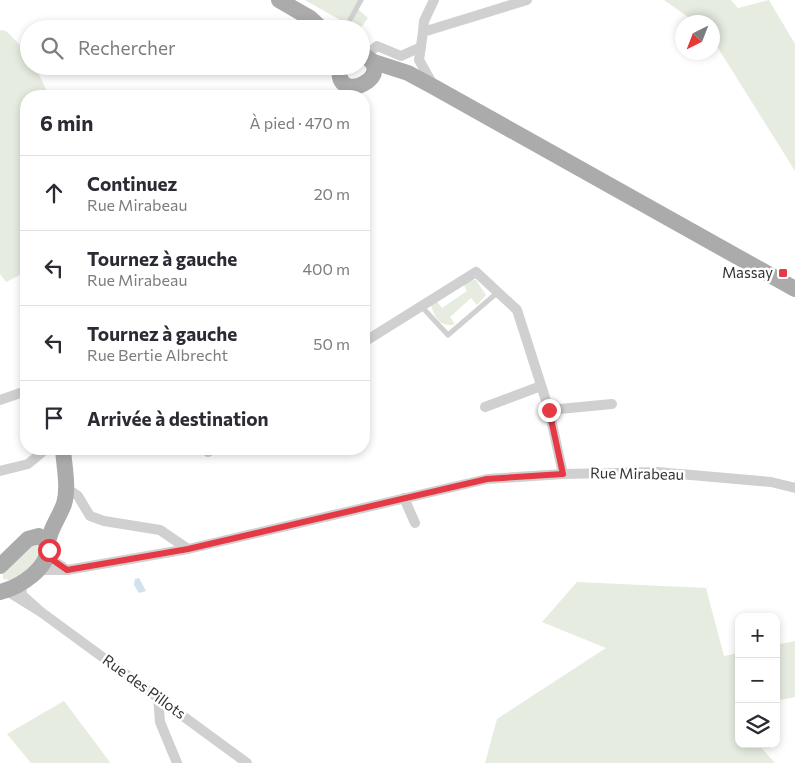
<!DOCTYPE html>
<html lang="fr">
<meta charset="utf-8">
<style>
body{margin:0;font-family:Commissioner,sans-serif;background:#f2f2f3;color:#2b2b33}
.controls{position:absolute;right:15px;bottom:15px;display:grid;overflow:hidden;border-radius:10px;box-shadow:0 2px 8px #0003}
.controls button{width:45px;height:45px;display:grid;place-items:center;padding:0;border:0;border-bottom:1px solid #e1e1e2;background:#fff;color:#2b2b33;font:25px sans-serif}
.compass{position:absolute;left:675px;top:15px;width:45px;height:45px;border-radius:50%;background:#fff;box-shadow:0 2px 8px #0003;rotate:222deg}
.stop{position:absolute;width:15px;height:15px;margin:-11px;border:4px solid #e63946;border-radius:50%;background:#fff}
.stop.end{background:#e63946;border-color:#fff;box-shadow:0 1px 5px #0008}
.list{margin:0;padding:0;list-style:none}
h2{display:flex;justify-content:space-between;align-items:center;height:65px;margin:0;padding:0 20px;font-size:21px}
h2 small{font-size:16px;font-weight:400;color:#7c7c81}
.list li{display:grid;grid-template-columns:32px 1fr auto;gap:15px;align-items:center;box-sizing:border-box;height:75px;padding:0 20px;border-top:1px solid #e1e1e2}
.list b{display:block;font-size:19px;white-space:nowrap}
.list p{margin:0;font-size:16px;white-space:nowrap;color:#7c7c81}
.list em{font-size:16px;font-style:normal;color:#7c7c81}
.icon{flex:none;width:28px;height:28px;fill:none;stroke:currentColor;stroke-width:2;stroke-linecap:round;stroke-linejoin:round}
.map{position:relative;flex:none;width:795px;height:763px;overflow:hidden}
.search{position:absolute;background:#fff;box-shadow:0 2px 8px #0003;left:20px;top:20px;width:350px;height:55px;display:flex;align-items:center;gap:12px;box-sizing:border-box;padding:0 18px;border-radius:28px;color:#7c7c81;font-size:19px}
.panel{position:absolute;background:#fff;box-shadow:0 2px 8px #0003;left:20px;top:90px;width:350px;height:365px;border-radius:20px}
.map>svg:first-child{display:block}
</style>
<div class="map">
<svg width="795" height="763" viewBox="0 0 795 763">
<rect width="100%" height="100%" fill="#fff"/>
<g fill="#e6ecdf">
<polygon points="305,0 364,0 358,9 368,18 360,29 356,29"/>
<polygon points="664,0 731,0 738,8 769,0 795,44 795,171 713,40 712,22 695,22"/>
<polygon points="0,30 6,31 29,54 29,66 35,66 49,96 26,96 26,272 6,282 0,274"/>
<path d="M471 279 476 280 486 295 477 305 471 298 450 317 455 324C442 328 434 318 431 305L436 300 442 308 467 291 463 283Z"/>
<polygon points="34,542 41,542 43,556 14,581 3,579 3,572"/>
<polygon points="577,582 706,588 724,656 739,653 739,744 758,744 775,763 485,763 497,719 606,648 542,622"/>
<polygon points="795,641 795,697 776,701 776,645"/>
<polygon points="64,701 109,761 110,763 31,763 7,734"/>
</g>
<polygon fill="#cfe2ee" points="139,578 146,591 139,593 134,585 135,579"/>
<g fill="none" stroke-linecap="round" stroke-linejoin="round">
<g stroke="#d0d0d0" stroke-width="5">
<polyline points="345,29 361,0"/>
<polyline points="421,306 448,335 498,292"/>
</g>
<g stroke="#d0d0d0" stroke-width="10">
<polyline points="423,32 424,21 434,0"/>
<polyline points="365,56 377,46 401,56 421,47"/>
<polyline points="432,83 419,60 423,32 527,0"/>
<polyline points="364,342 476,272 517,310 549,410 563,474"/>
<polyline points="0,400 26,391"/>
<polyline points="485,407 541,386"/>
<polyline points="549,410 612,404"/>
<polyline points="208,452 212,449"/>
<polyline points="0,471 28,464 46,449"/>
<polyline points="66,491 71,491 78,496 90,516 104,521 160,530 188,549"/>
<polyline points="404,498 415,523"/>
<polyline points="37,570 67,570 47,556"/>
<polyline points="67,570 188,549 487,479 563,474 657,472 771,482 795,488"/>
<polyline points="7,591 41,612 22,595 21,582"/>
<polyline points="41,612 247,763"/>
<polyline points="158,697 160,722 177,763"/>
</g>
<g stroke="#ababab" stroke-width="16">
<polyline points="279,0 310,18 322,29"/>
<polyline points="371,61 408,73 434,87 795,289"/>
<path d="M340 66C333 110 403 73 361 54"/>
<path d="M48 543C50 528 59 518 64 504 69 487 64 466 63 449"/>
<path d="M0 566 28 539 39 536 48 543C51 568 20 587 0 592"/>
</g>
</g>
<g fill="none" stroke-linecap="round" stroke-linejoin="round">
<polyline stroke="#e63946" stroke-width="6" points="49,550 47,556 67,570 188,549 487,479 563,474 549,410"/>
</g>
<rect fill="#e63946" stroke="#fff" stroke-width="2" x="778" y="268" width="10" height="10" rx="2.5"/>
<g text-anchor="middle" stroke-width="5" stroke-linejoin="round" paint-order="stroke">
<g font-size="15" fill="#333" stroke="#fff" text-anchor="end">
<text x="773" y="278">Massay</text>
</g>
<g font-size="15" fill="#333" stroke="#fff">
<text transform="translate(637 474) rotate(1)" y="5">Rue Mirabeau</text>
<text transform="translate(144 687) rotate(36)" y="5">Rue des Pillots</text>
</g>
</g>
</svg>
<div class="controls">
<button>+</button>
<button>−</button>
<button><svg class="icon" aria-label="layers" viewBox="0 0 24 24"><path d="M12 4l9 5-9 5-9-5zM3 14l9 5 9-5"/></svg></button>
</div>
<svg class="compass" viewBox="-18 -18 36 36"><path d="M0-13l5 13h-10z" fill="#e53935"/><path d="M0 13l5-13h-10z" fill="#7c7c81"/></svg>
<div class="stop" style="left:49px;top:550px"></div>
<div class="stop end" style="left:549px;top:410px"></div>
<div class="search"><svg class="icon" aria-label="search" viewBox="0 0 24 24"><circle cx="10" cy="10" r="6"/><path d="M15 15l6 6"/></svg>Rechercher</div>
<section class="panel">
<h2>6 min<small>À pied · 470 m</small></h2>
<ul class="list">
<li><svg class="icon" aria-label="ahead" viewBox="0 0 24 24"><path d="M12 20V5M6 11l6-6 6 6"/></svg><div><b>Continuez</b><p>Rue Mirabeau</p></div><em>20 m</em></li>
<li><svg class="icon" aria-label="left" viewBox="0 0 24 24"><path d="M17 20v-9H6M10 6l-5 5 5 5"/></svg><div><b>Tournez à gauche</b><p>Rue Mirabeau</p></div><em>400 m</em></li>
<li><svg class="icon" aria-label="left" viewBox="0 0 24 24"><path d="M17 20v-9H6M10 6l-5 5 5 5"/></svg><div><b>Tournez à gauche</b><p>Rue Bertie Albrecht</p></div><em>50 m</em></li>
<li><svg class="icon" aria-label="arrive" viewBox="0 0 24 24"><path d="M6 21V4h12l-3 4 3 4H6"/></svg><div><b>Arrivée à destination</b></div></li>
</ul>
</section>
</div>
